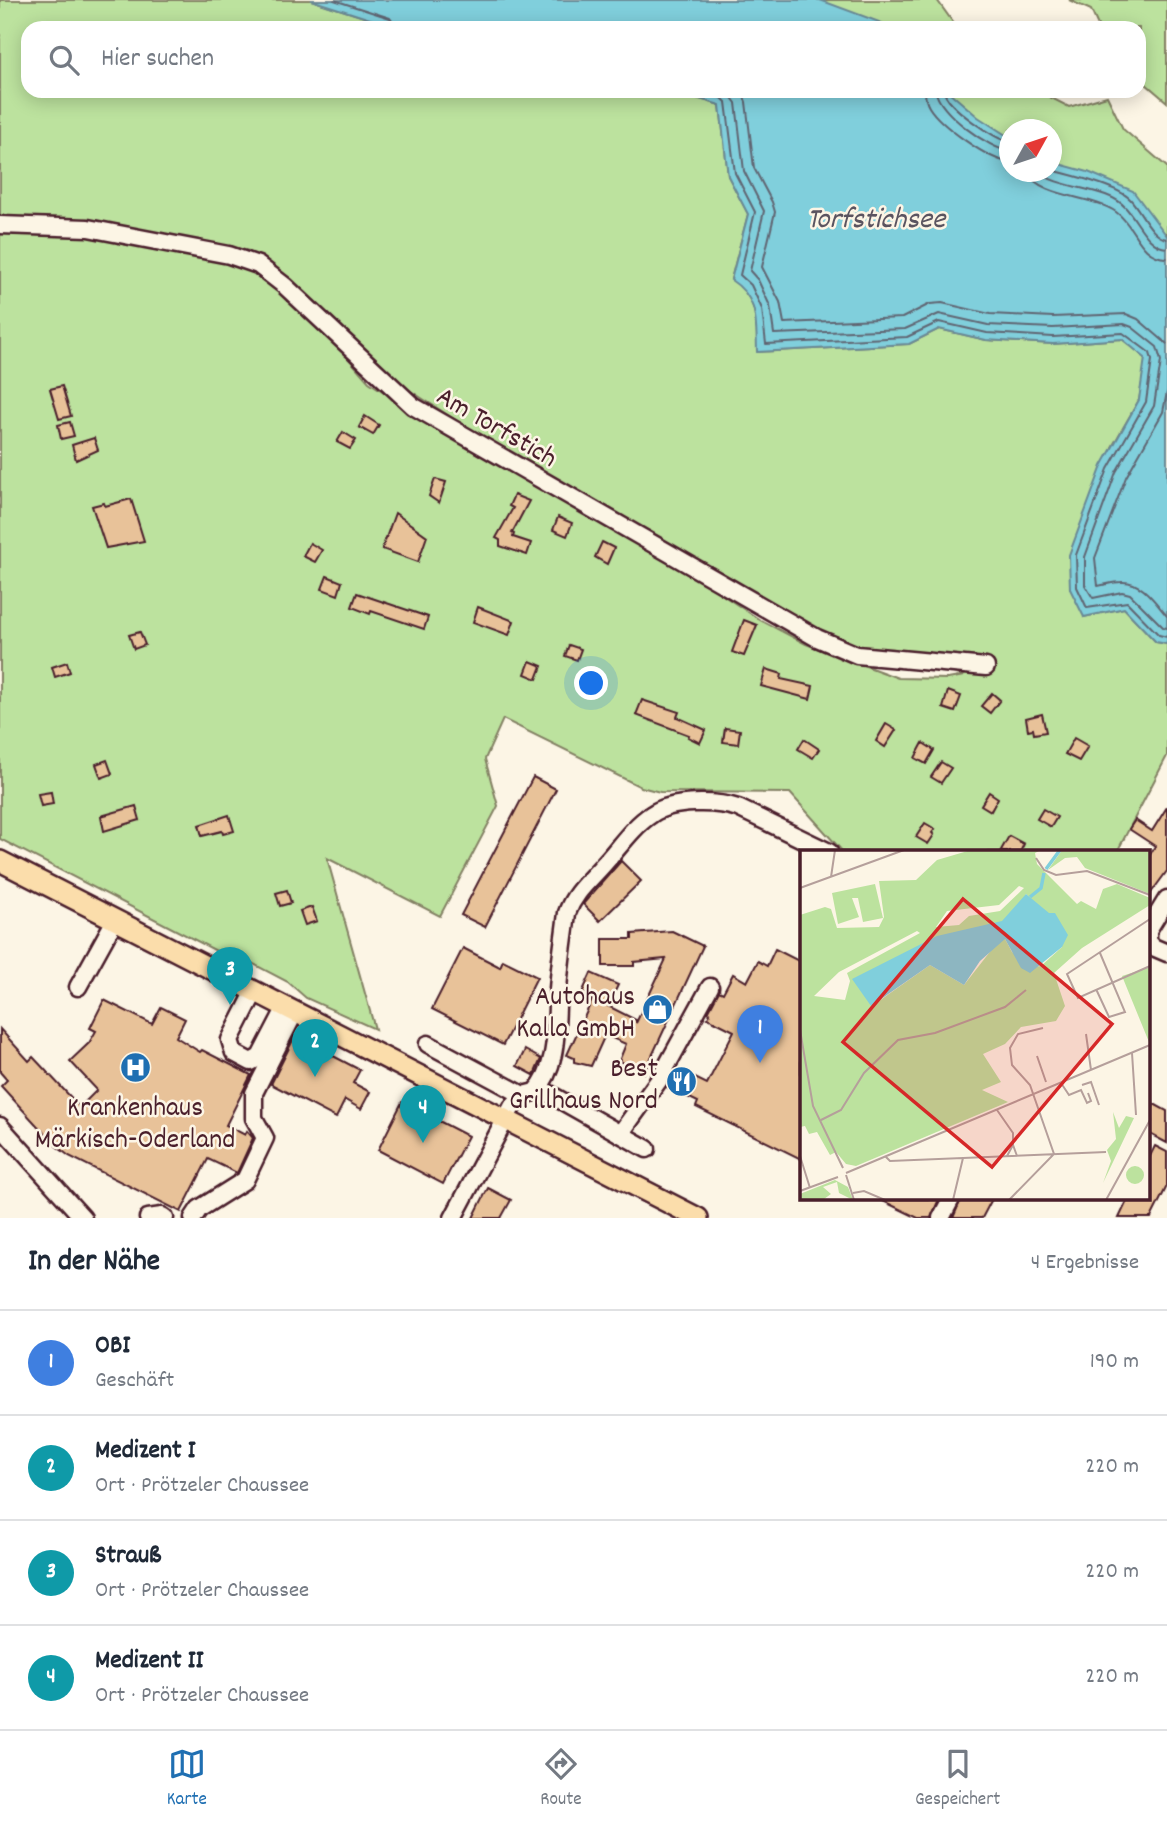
<!DOCTYPE html>
<html lang="de">
<meta charset="utf-8">
<style>
body{margin:0;font-family:Dekko,sans-serif;background:#f2f2f3;color:#1f2937}
.compass{position:absolute;left:999px;top:119px;width:63px;height:63px;border-radius:50%;background:#fff;box-shadow:0 4px 18px #0003;rotate:50deg}
.you{position:absolute;left:592px;top:684px;width:24px;height:24px;margin:-18px;border:5px solid #fff;border-radius:50%;background:#1a73e8;box-shadow:0 0 0 10px #1a73e833}
.badge{display:grid;place-items:center;width:46px;height:46px;border-radius:50%;background:#1f6fb2;color:#fff;font-size:23px;font-weight:700}
.pin{position:absolute;translate:-50% -58px;filter:drop-shadow(0 2px 4px #0008)}
.pin::after{content:'';position:absolute;top:37px;width:24px;height:21px;background:inherit;clip-path:polygon(0 0,100% 0,50% 100%)}
.list{margin:0;padding:0;list-style:none}
h2{display:flex;justify-content:space-between;align-items:center;height:91px;margin:0;padding:0 28px;font-size:30px}
h2 small{font-size:23px;font-weight:400;color:#747a83}
.list li{display:grid;grid-template-columns:46px 1fr auto;gap:21px;align-items:center;box-sizing:border-box;height:105px;padding:0 28px;border-top:2px solid #e0e1e3}
.list b{display:block;font-size:26px;white-space:nowrap}
.list p{margin:0;font-size:23px;white-space:nowrap;color:#747a83}
.list em{font-size:23px;font-style:normal;color:#747a83}
.icon{flex:none;width:38px;height:38px;fill:none;stroke:currentColor;stroke-width:2;stroke-linecap:round;stroke-linejoin:round}
.map{position:relative;flex:none;width:1167px;height:1218px;overflow:hidden}
.search{position:absolute;background:#fff;box-shadow:0 4px 18px #0003;left:21px;right:21px;top:21px;height:77px;display:flex;align-items:center;gap:18px;box-sizing:border-box;padding:0 24px;border-radius:21px;color:#747a83;font-size:26px}
.sheet{height:511px;background:#fff}
nav{display:flex;justify-content:space-around;align-items:center;box-sizing:border-box;height:98px;border-top:2px solid #e0e1e3;background:#fff;font-size:19px;color:#747a83}
nav a{display:grid;justify-items:center;gap:4px}
nav .on{color:#1f6fb2}
.map>svg:first-child{display:block}
</style>
<div class="map">
<svg width="1167" height="1218" viewBox="0 0 1167 1218">
<rect width="100%" height="100%" fill="#fcf5e5"/>
<filter id="ink" filterUnits="userSpaceOnUse"><feTurbulence type="fractalNoise" baseFrequency=".0143" numOctaves="2"/><feDisplacementMap in="SourceGraphic" scale="14" xChannelSelector="R" yChannelSelector="G"/><feConvolveMatrix kernelMatrix="1 2 1 2 8 2 1 2 1" color-interpolation-filters="sRGB"/></filter>
<g filter="url(#ink)">
<g fill="#bce29e" stroke="#838064" stroke-width="2">
<path d="M0 0H311L398 28H28V91H673L720 105 728 176 748 214 731 279C759 298 756 322 758 352L909 344 939 329 986 340 1053 344 1122 339 1146 358 1139 400 1112 447 1084 617 1124 608 1156 642 1167 644V756L1117 852H843L790 793 660 792 641 787 503 719 485 759 498 806 440 916 327 858 375 1029 306 998 288 982 242 958 226 956 0 839V226L84 235 246 265 298 301 369 382 438 428 694 576 760 620 806 644 898 678 948 679 964 676 886 655 793 624 502 450 400 384 297 299 249 251 176 236 0 219Z"/>
<polygon points="749,0 937,0 957,28 792,28"/>
<polygon points="1069,0 1167,0 1167,102 1139,78 1139,28 1099,28 1091,10"/>
<polygon points="916,91 1038,91 1069,107 1107,96 1123,129 1167,167 1167,262 1052,172 1052,130 1010,130 1009,148"/>
</g>
<g fill="#80cfdc" stroke="#6a8995" stroke-width="2">
<polygon points="311,0 820,0 882,23 887,28 398,28"/>
<path d="M673 91H948L978 117 1009 137 1010 172H1052V162L1088 172 1133 191 1167 236V644L1156 642 1124 608 1084 617 1070 589 1069 555 1102 466 1139 400 1145 358 1122 339 1053 344 986 340 939 329 909 344 757 352C756 322 759 298 731 280L748 214 728 176 720 105Z"/>
</g>
<g fill="none" stroke-linecap="round" stroke-linejoin="round">
<g stroke="#606572" stroke-width="2">
<polyline points="334,0 390,18 394,23 395,28"/>
<polyline points="699,91 722,98 726,102 735,173 755,212 740,275 751,285 762,309 766,344 907,337 939,322 987,333 1053,337 1123,333 1150,353 1152,360 1146,402 1108,469 1076,555 1077,587 1087,608 1127,602 1159,635 1167,637"/>
<polyline points="727,91 736,103 744,171 764,211 750,271 758,280 770,306 774,334 905,329 939,314 988,325 1053,328 1124,324 1132,327 1157,347 1161,361 1154,406 1116,472 1085,557 1085,585 1093,598 1122,592 1130,594 1163,627 1167,628"/>
<polyline points="742,91 746,102 754,168 772,202 775,212 762,267 780,302 784,323 902,318 930,304 942,303 990,314 1053,317 1126,314 1138,319 1167,344"/>
<path d="M925 91C925 97 926 102 929 107 940 125 989 161 1010 162"/>
<path d="M936 91C937 111 990 150 1010 151"/>
<path d="M944 91C946 106 995 140 1010 142"/>
<path d="M1052 170C1070 175 1118 186 1130 199 1141 210 1151 237 1167 239"/>
<path d="M1027 172C1041 198 1092 195 1116 212 1136 226 1138 257 1167 258"/>
<path d="M1039 172C1057 189 1108 187 1125 207 1138 220 1147 247 1167 248"/>
<path d="M1167 392 1163 412 1126 477 1095 558 1098 586C1105 585 1113 582 1121 582 1141 580 1155 602 1167 616"/>
</g>
</g>
<g fill="#e8c299" stroke="#4a1f2b" stroke-width="2">
<polygon points="62,386 71,416 59,419 50,389"/>
<polygon points="365,416 379,425 373,435 359,427"/>
<polygon points="70,422 74,436 61,439 58,425"/>
<polygon points="343,432 356,440 350,449 337,442"/>
<polygon points="94,438 98,450 76,460 72,445"/>
<polygon points="435,479 446,482 439,503 429,496"/>
<polygon points="514,495 529,501 512,533 514,534 513,537 531,543 527,555 500,546 500,540 496,538 513,508 509,506"/>
<polygon points="131,499 144,541 106,548 92,506 104,503 105,506"/>
<polygon points="395,513 427,536 418,562 382,549"/>
<polygon points="558,517 572,523 567,536 553,530"/>
<polygon points="602,542 614,548 607,564 595,557"/>
<polygon points="310,543 322,550 315,562 303,556"/>
<polygon points="327,576 342,582 338,595 322,589"/>
<polygon points="357,593 428,617 424,629 371,611 370,614 352,607"/>
<polygon points="478,607 514,621 509,635 473,622"/>
<polygon points="744,620 757,625 744,656 732,652"/>
<polygon points="140,632 145,645 134,649 129,635"/>
<polygon points="569,645 581,649 577,660 565,656"/>
<polygon points="530,661 542,666 537,679 525,674"/>
<polygon points="67,662 70,672 55,677 52,667"/>
<polygon points="766,669 782,674 781,679 813,686 810,699 761,686"/>
<polygon points="948,691 961,696 955,712 943,708"/>
<polygon points="992,693 1000,700 990,713 981,706"/>
<polygon points="642,700 679,712 677,717 706,730 700,743 688,737 689,735 636,715"/>
<polygon points="1042,714 1046,732 1034,734 1033,729 1028,730 1026,718"/>
<polygon points="886,724 896,730 885,747 876,741"/>
<polygon points="725,728 740,730 738,744 723,742"/>
<polygon points="1074,738 1088,746 1079,761 1065,754"/>
<polygon points="804,739 819,749 813,758 798,749"/>
<polygon points="923,743 934,750 926,764 915,758"/>
<polygon points="107,760 112,774 101,778 96,764"/>
<polygon points="941,762 951,768 941,783 931,777"/>
<polygon points="533,777 556,789 485,927 461,915"/>
<polygon points="51,792 53,804 41,806 38,794"/>
<polygon points="989,792 998,798 991,811 981,805"/>
<polygon points="136,806 140,820 104,831 101,816"/>
<polygon points="1167,807 1167,871 1148,897 1148,858 1155,846 1129,829 1135,820 1152,831"/>
<polygon points="1043,809 1057,817 1051,827 1037,819"/>
<polygon points="229,815 234,831 223,834 222,831 202,836 199,825"/>
<polygon points="925,823 935,829 932,833 934,835 928,844 916,837"/>
<polygon points="1009,836 1024,844 1020,852 1000,852"/>
<polygon points="621,861 641,881 600,921 583,904"/>
<polygon points="287,890 291,903 280,906 276,893"/>
<polygon points="312,907 317,921 305,925 300,911"/>
<polygon points="672,931 703,946 644,1073 619,1061 626,1044 605,1035 591,1066 574,1062 574,1058 567,1055 593,998 582,993 591,973 618,985 608,1006 636,1020 636,1023 666,959 634,962 634,966 603,966 603,939 632,939 632,934"/>
<polygon points="463,948 500,967 503,960 537,977 503,1045 432,1009"/>
<polygon points="775,949 801,962 801,1159 696,1107 698,1102 667,1087 677,1069 707,1084 734,1031 708,1018 710,1013 708,1012 719,991 723,993 733,974 747,982 758,961 767,966"/>
<polygon points="104,1000 152,1024 161,1007 185,1019 176,1037 200,1052 202,1050 251,1075 226,1125 245,1135 247,1131 253,1138 237,1173 208,1159 181,1212 69,1156 55,1145 1,1086 7,1080 0,1072 0,1029 29,1061 33,1057 80,1107 97,1090 70,1061 89,1043 96,1031 90,1028"/>
<polygon points="295,1036 360,1070 353,1083 370,1092 361,1109 345,1100 336,1118 271,1084"/>
<polygon points="525,1050 541,1059 534,1075 517,1066"/>
<polygon points="402,1102 468,1136 443,1184 378,1150"/>
<polygon points="1154,1104 1167,1111 1167,1143 1148,1133 1152,1119 1148,1117"/>
<polygon points="1155,1146 1167,1152 1167,1186 1151,1218 1119,1218 1128,1199 1148,1199 1148,1160"/>
<polygon points="488,1188 511,1200 501,1218 473,1218"/>
<polygon points="879,1199 939,1199 931,1218 918,1218"/>
<polygon points="961,1199 992,1199 982,1218 953,1218"/>
</g>
<g fill="none" stroke-linecap="round" stroke-linejoin="round">
<defs>
<g id="minor">
<polyline points="0,225 88,228 229,255 258,265 285,286 413,406 817,638 857,655 986,667"/>
<polyline points="1167,899 1148,930 1148,941 1153,947 1167,953"/>
<polyline points="78,987 115,920"/>
<polyline points="255,991 230,1040 234,1053 251,1062 260,1057 286,1007"/>
<polyline points="428,1044 523,1095"/>
<polyline points="539,1088 647,1149"/>
<polyline points="0,1126 83,1218"/>
<polyline points="620,1134 659,1080 710,987"/>
<polyline points="148,1218 162,1216 165,1218"/>
<polyline points="193,1218 199,1209 245,1180 265,1138 254,1118 254,1093 295,1012"/>
<path d="M453 1218 512 1107 523 1095 535 1092C560 1065 555 1023 558 989 560 963 564 938 567 913 574 893 589 881 603 865 619 848 632 827 652 814 672 800 716 801 738 808L829 852"/>
<polyline points="941,1218 951,1199"/>
</g>
<polyline id="major" points="0,861 698,1218"/>
</defs>
<use href="#minor" stroke="#4a1f2b" stroke-width="21"/>
<use href="#major" stroke="#4a1f2b" stroke-width="24"/>
<use href="#minor" stroke="#fcf5e5" stroke-width="16"/>
<use href="#major" stroke="#fbddab" stroke-width="19"/>
</g>
</g>
<defs>
<symbol id="shop-disc" viewBox="-11 -11 22 22"><circle r="9.5" fill="#1f6fb2" stroke="#fcf5e5"/><path d="M-5-2.5h2.3a2.7 3.5 0 0 1 5.4 0H5L5.5 6h-11ZM-1.5-2.5h3a1.5 2.3 0 0 0-3 0Z" fill="#fff"/></symbol>
<symbol id="hospital-disc" viewBox="-11 -11 22 22"><circle r="9.5" fill="#1f6fb2" stroke="#fcf5e5"/><path d="M-5-5h3v3.5h4V-5h3V5h-3V1.5h-4V5h-3Z" fill="#fff"/></symbol>
<symbol id="restaurant-disc" viewBox="-11 -11 22 22"><circle r="9.5" fill="#1f6fb2" stroke="#fcf5e5"/><path d="M-5-6h1v4h1v-4h1v4h1v-4h1v5L-1.5 .5V6h-2V.5L-5-1ZM5-6V6H3V1.5H1.5Q1.5-4 5-6Z" fill="#fff"/></symbol>
</defs>
<g fill-rule="evenodd">
<use href="#shop-disc" x="640" y="992" width="35" height="35"/>
<use href="#hospital-disc" x="118" y="1050" width="35" height="35"/>
<use href="#restaurant-disc" x="664" y="1064" width="35" height="35"/>
</g>
<g text-anchor="middle" stroke-width="5" stroke-linejoin="round" paint-order="stroke">
<g font-size="28" fill="#4a1f2b" stroke="#fcf5e5">
<text transform="translate(498 425) rotate(30)" y="10">Am Torfstich</text>
</g>
<g font-size="28" fill="#4a1f2b" stroke="#fcf5e5" text-anchor="end">
<text x="635" y="1004">Autohaus<tspan x="635" dy="32">Kalla GmbH</tspan></text>
<text x="658" y="1076">Best<tspan x="658" dy="32">Grillhaus Nord</tspan></text>
<text x="135" y="1115" text-anchor="middle">Krankenhaus<tspan x="135" dy="32">Märkisch-Oderland</tspan></text>
</g>
<g font-size="30" font-style="italic" fill="#5a5460" stroke="#fcf5e5">
<text x="876" y="227">Torfstichsee</text>
</g>
</g>
<g transform="translate(800 850)">
<rect width="350" height="350" fill="#fcf5e5"/>
<path d="M171 0H241L235 3 237 14 277 54 281 51 296 59 303 39 317 34 350 48V55L282 98 254 123 265 156 256 171 221 177 205 194 183 204 201 232 182 240 208 252 56 316 46 314 36 302 30 305 17 282 9 284 5 276 0 277V65L25 57 31 59 37 78 79 77 84 67 79 31 116 30 137 10ZM219 36 224 38 200 61 169 66 159 75 136 77 147 61 199 55ZM226 44 246 65 262 97 241 116 233 117 212 102 205 89H200L164 135 130 115 72 156 60 128 216 67ZM117 81 120 83 47 123 50 131 45 150 14 146 39 122ZM262 0H350V44L285 18 277 7 265 8 248 20ZM75 34 83 68 63 72 58 48H52L59 67 38 74 32 43ZM350 117V192H349L322 126ZM313 262 319 278 326 266 334 268 303 333 311 311 307 300 316 289ZM326 325a9 9 0 1 1 18 0a9 9 0 1 1-18 0ZM35 330 48 337 53 350 39 343 37 332 23 337 31 344 24 349 0 350V344Z" fill="#bce29e" fill-rule="evenodd"/>
<path d="M226 44 249 63H255L268 85 262 97 230 123 221 118 205 89 180 111 164 135 130 115 71 156 52 129 137 86 202 71Z" fill="#80cfdc"/>
<path fill="none" stroke="#80cfdc" stroke-width="3.5" d="M246 19 260 0M230 47 241 38 244 23"/>
<path fill="none" stroke="#b59f9b" stroke-width="2" d="M236 8 244 20 256 25 287 21 350 45M31 27 35 0M0 38 104 0M350 69 267 124 278 148 350 116M296 139 309 167 325 162 300 103M0 180 13 256 43 318M286 184 291 220M332 203 336 265M237 206 246 232M261 233 269 245 281 240 287 253 291 251 288 243M282 235 291 232 299 255M197 260 213 283V295M21 270 41 260 64 223 98 190 135 183 205 157 226 140M0 306 10 338M207 306 213 295 217 306M86 307 90 311 306 302M46 323 350 195M46 325 54 350M0 341 38 327M53 343 64 341 85 350M153 350 163 308M209 350 254 304 230 235 212 215 210 198 218 184 243 178M306 350 350 270"/>
<path fill="#d62828" fill-opacity="0.15" stroke="#d62828" stroke-width="3.5" d="M163 49 312 174 192 317 43 192Z"/>
<rect width="350" height="350" fill="none" stroke="#4a1f2b" stroke-width="3.5"/>
</g>
</svg>
<svg class="compass" viewBox="-18 -18 36 36"><path d="M0-13l5 13h-10z" fill="#e53935"/><path d="M0 13l5-13h-10z" fill="#747a83"/></svg>
<div class="you"></div>
<div class="pin badge" style="left:760px;top:1063px;background:#3f7fe0">1</div>
<div class="pin badge" style="left:315px;top:1077px;background:#0f9aa8">2</div>
<div class="pin badge" style="left:230px;top:1005px;background:#0f9aa8">3</div>
<div class="pin badge" style="left:423px;top:1143px;background:#0f9aa8">4</div>
<div class="search"><svg class="icon" aria-label="search" viewBox="0 0 24 24"><circle cx="10" cy="10" r="6"/><path d="M15 15l6 6"/></svg>Hier suchen</div>
</div>
<section class="sheet">
<h2>In der Nähe<small>4 Ergebnisse</small></h2>
<ul class="list">
<li><span class="badge" style="background:#3f7fe0">1</span><div><b>OBI</b><p>Geschäft</p></div><em>190 m</em></li>
<li><span class="badge" style="background:#0f9aa8">2</span><div><b>Medizent I</b><p>Ort · Prötzeler Chaussee</p></div><em>220 m</em></li>
<li><span class="badge" style="background:#0f9aa8">3</span><div><b>Strauß</b><p>Ort · Prötzeler Chaussee</p></div><em>220 m</em></li>
<li><span class="badge" style="background:#0f9aa8">4</span><div><b>Medizent II</b><p>Ort · Prötzeler Chaussee</p></div><em>220 m</em></li>
</ul>
</section>
<nav>
<a class="on"><svg class="icon" aria-label="map" viewBox="0 0 24 24"><path d="M3 6l6-2 6 2 6-2v14l-6 2-6-2-6 2zM9 4v14M15 6v14"/></svg>Karte</a>
<a><svg class="icon" aria-label="directions" viewBox="0 0 24 24"><path d="M12 3l9 9-9 9-9-9zM9 14v-3h6M13 9l2 2-2 2"/></svg>Route</a>
<a><svg class="icon" aria-label="saved" viewBox="0 0 24 24"><path d="M7 4h10v16l-5-4-5 4z"/></svg>Gespeichert</a>
</nav>
